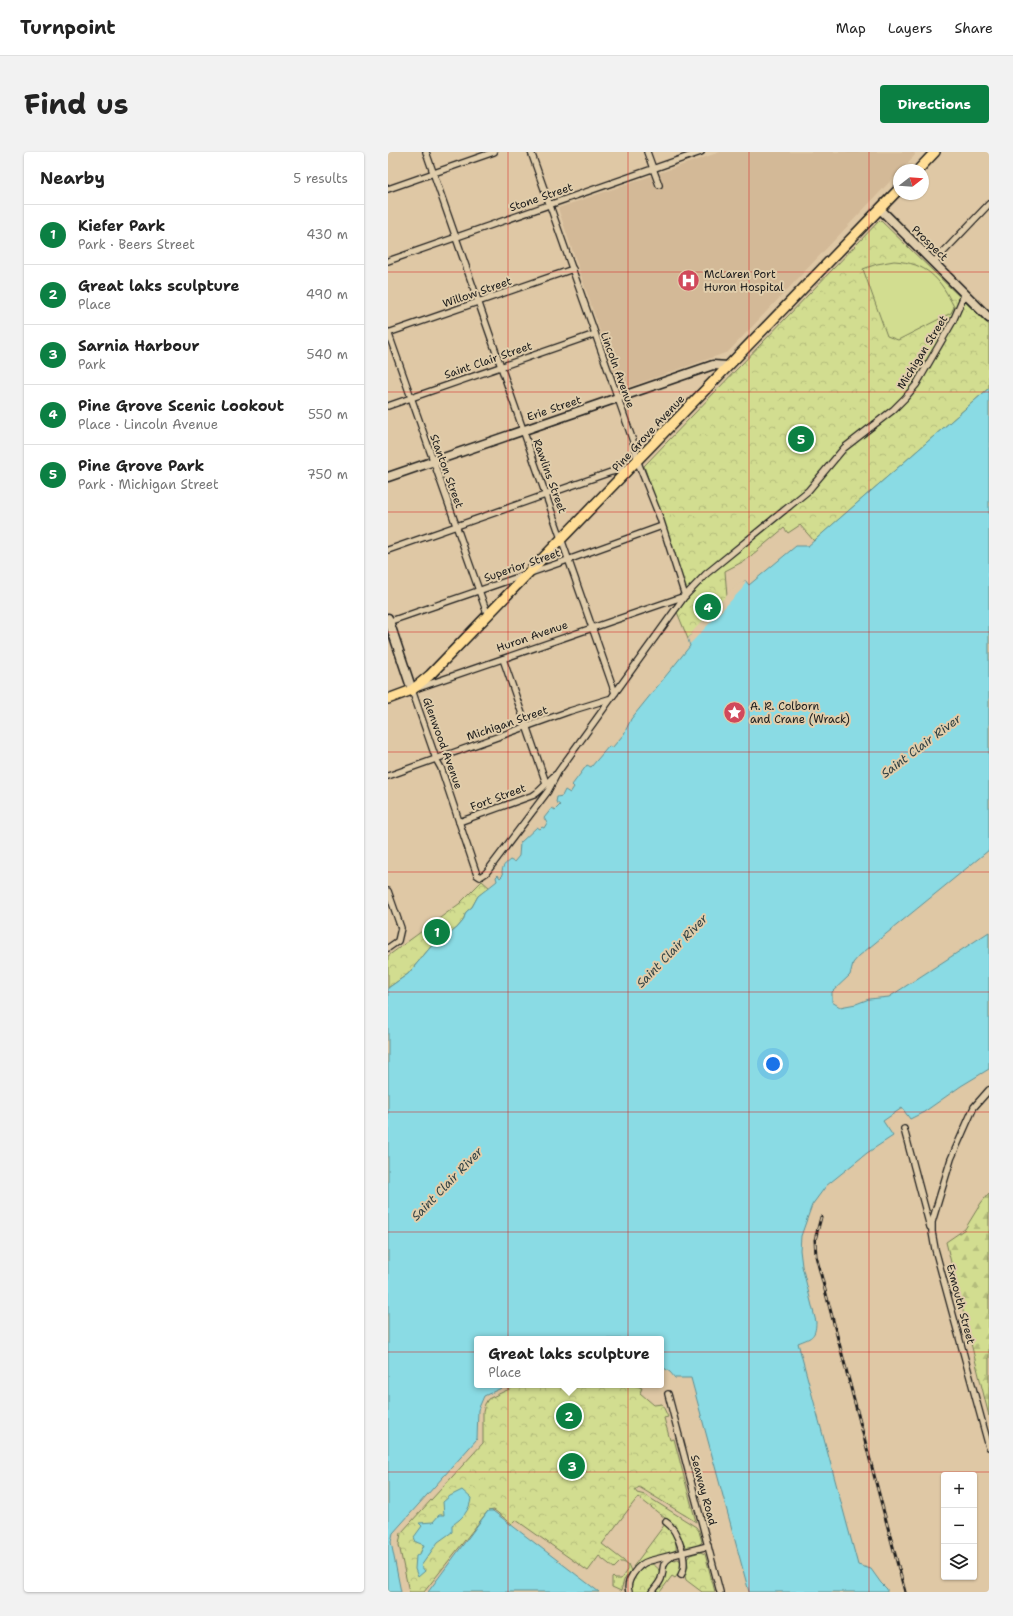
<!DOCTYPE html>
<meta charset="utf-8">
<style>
body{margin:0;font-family:"Shantell Sans",sans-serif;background:#f2f2f2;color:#222}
.controls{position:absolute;right:12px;bottom:12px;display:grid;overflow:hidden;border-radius:4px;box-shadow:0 1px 3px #0004}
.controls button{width:36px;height:36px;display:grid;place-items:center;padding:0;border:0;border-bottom:1px solid #e0e0e0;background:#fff;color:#222;font:20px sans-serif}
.compass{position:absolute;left:505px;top:12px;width:36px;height:36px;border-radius:50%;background:#fff;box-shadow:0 1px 3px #0004;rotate:73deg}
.you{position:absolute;left:385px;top:912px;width:14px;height:14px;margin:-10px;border:3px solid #fff;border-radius:50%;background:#1a73e8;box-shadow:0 0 0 6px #1a73e833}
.badge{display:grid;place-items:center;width:26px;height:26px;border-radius:50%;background:#0b8043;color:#fff;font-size:13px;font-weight:700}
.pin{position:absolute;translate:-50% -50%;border:2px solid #fff;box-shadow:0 1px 4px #0006}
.popup{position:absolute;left:86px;top:1184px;width:190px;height:52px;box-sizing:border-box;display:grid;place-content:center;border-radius:4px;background:#fff;filter:drop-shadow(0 1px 3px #0005);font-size:13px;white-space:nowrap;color:#767676}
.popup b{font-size:15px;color:#222}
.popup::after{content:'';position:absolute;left:50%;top:100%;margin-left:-8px;border:8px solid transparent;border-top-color:#fff}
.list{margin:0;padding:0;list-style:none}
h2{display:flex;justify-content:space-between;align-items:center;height:52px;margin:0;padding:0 16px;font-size:17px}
h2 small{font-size:13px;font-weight:400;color:#767676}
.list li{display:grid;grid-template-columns:26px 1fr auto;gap:12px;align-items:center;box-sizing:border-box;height:60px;padding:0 16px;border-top:1px solid #e0e0e0}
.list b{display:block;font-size:15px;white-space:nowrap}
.list p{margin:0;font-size:13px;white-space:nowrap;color:#767676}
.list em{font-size:13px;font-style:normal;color:#767676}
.icon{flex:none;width:22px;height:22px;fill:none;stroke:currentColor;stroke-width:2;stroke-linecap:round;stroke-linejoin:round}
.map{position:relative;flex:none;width:601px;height:1440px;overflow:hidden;border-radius:4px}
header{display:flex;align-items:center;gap:24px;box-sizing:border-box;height:56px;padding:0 20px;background:#fff;border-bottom:1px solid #e0e0e0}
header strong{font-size:19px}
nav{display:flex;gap:22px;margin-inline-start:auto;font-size:14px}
.intro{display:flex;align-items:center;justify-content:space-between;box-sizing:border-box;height:96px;padding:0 24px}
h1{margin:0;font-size:28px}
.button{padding:10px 18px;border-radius:4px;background:#0b8043;color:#fff;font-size:14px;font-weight:700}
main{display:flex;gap:24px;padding:0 24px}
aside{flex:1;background:#fff;border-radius:4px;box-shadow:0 1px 3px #0004}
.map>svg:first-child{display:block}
</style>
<header>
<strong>Turnpoint</strong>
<nav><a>Map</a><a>Layers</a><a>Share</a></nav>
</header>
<div class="intro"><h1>Find us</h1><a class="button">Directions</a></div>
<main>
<aside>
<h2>Nearby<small>5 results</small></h2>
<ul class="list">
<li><span class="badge">1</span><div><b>Kiefer Park</b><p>Park · Beers Street</p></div><em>430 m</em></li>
<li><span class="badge">2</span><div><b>Great laks sculpture</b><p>Place</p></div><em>490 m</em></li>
<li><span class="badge">3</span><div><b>Sarnia Harbour</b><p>Park</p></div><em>540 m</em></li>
<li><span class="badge">4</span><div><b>Pine Grove Scenic Lookout</b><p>Place · Lincoln Avenue</p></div><em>550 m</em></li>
<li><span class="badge">5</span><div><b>Pine Grove Park</b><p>Park · Michigan Street</p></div><em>750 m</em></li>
</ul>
</aside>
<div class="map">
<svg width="601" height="1440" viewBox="0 0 601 1440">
<defs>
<pattern id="forest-firs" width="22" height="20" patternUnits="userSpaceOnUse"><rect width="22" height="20" fill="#d2dd90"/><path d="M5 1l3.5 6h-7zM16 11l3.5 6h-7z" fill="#b4bd7c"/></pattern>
<pattern id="park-crowns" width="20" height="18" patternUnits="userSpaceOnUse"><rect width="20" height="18" fill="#d2dd90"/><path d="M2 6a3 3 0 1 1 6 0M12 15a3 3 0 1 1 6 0" fill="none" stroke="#b4bd7c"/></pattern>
</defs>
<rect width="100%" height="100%" fill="#dfc8a5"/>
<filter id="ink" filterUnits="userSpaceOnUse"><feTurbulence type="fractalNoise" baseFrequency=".025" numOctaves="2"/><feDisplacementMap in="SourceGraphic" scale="8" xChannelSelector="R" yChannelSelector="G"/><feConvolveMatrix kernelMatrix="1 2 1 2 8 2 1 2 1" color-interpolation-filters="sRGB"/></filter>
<g filter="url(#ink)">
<polygon fill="#d3b997" points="332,0 526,0 527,3 513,18 511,18 511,20 340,200 232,238 170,56"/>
<polygon fill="url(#forest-firs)" stroke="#777c56" points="601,1041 601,1264 558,1090 577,1077 593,1051"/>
<g fill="url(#park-crowns)" stroke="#777c56">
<polygon points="492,68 601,173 601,236 426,389 412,373 400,381 396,376 358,408 337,419 339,445 300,487 289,460 300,445 256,314"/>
<polygon points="94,729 102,736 90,744 84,755 78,760 75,769 69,776 59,784 46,791 20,822 0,836 0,804 71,752"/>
<path d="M130 1233H181V1236C201 1234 237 1228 254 1236L252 1241 266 1253 274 1252 280 1265 276 1266 282 1288 286 1287 308 1370 251 1335 247 1338 249 1341 257 1343 308 1375 311 1379 314 1390C309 1395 303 1397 296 1394L286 1373 250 1345 214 1392 240 1412 243 1419 236 1428 233 1439 224 1435V1426L225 1425 227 1427H233L239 1418V1412L235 1410H232L226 1416 211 1404 200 1419 128 1368 124 1372 106 1358 100 1359 36 1440H21L11 1393 13 1381 95 1291V1260L97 1252 100 1247Z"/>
<path d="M277 1372C285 1381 289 1386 288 1398L248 1417 245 1415Z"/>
<polygon points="312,1400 317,1402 327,1440 314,1440 298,1428 297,1424 300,1414 299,1407 302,1403"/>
<polygon points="290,1407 293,1409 295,1414 292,1422 291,1421 287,1426 284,1424 272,1440 268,1440 276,1428 277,1414 281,1409"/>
<path d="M264 1412C279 1419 268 1431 262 1440H244C241 1430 249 1422 255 1414Z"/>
</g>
<path fill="#d2dd90" stroke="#777c56" d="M506 109C539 111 552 126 566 155L563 161 510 188 499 184 475 117 489 112Z"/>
<g fill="#8adbe4" stroke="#5e8f94">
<path d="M601 236V698L471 804 465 811 462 823 444 840V850L452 855 468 852 481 847 501 845 601 780V917L573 934 536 960 522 967 514 956 495 969 505 984 479 1001 438 1034 424 1053 413 1084 412 1098 414 1114 428 1170C428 1186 422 1186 410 1191L470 1413 483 1417 493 1431 499 1437V1440H361L303 1226H287L282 1220 273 1214V1187H89V1233H120L96 1244 90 1258 89 1287 5 1381 3 1390 13 1440H0V836L20 822 46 791 59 784 69 776 75 769 78 760 84 755 90 744 109 729 108 725 110 723 112 726 115 723 114 721C114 714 117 712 122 708L126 710 131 704 132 691 149 675 152 677 154 675 156 676 159 671 156 666 164 656 167 658 172 653 168 650 169 645 174 644 177 638 182 641 186 635 184 633 199 613 203 615 221 594 224 596 236 582 243 567 302 494 300 487 307 478 357 428 361 433 408 394H420Z"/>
<path d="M74 1338 83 1346C82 1358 74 1367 64 1373V1380L50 1390 33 1414 37 1419 30 1425 27 1417 28 1404 32 1402 36 1393 28 1390 26 1385 34 1374 31 1371 45 1370 51 1363H56L55 1350 62 1344Z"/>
<polygon points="100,1359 105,1359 211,1440 40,1440"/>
</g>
<polygon fill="#dfc8a5" points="357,428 358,429 354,437 302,492 300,487 306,478 341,441"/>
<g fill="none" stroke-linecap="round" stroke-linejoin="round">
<defs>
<g id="street">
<polyline points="38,0 227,541"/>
<polyline points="143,0 232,252 247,295 249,308 272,366 297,444"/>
<polyline points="259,0 271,33"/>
<polyline points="0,37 106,0"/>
<polyline points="0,109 313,0"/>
<polyline points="546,110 601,52"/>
<polyline points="0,180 100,464"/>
<polyline points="0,181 185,117"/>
<polyline points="0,254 207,182"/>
<polyline points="0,398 223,320 240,316"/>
<polyline points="297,444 24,538 48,607 53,616 89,723 92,725 98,721 160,639 170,620 297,444 318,422 420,339 456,296 505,258 517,246 528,233 565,169 577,141"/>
<polyline points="0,470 174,410 274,374"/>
<polyline points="115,507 158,631"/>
<polyline points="0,624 182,559 221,547"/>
<path d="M71 670 146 643C154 638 160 629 167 623"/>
<polyline points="0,739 13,776 10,789 0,796"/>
<polyline points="601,938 586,955 563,1007 544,1070 544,1080 547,1097 601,1295"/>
<polyline points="516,977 542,1075"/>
<polyline points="280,1242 332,1440"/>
<path d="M278 1370C290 1378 301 1411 293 1423"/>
<path d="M241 1440C237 1429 250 1412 261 1409L320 1394"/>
<path d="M264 1440C267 1436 271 1432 273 1427 277 1416 272 1412 283 1405"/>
</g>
<g id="secondary">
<polyline points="492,57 601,166"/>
<polyline points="0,325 325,213 340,214"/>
<polyline points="0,466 24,538"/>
</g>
<g id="primary">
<polyline points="530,18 547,0"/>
<polyline points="0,547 24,538 42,523 511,37"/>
</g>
</defs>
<use href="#street" stroke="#1c1c1c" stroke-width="8"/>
<use href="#secondary" stroke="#1c1c1c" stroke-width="11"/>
<use href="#primary" stroke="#1c1c1c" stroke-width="12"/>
<use href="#street" stroke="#e0cdab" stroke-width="5.5"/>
<use href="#secondary" stroke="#e0cdab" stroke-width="8"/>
<use href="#primary" stroke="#ffdd96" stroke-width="9"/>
<defs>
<polyline id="rail" points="433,1065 427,1088 428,1104 517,1440"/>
</defs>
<use href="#rail" stroke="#1c1c1c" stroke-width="3"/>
<use href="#rail" stroke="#e0cdab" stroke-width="1.5" stroke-dasharray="4.5" stroke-linecap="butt"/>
</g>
</g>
<path fill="none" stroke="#d62828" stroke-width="1" stroke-opacity="0.55" d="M120 0V1440M240 0V1440M361 0V1440M481 0V1440M0 120H601M0 240H601M0 360H601M0 480H601M0 600H601M0 720H601M0 840H601M0 960H601M0 1080H601M0 1200H601M0 1320H601"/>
<defs>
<symbol id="hospital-disc" viewBox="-11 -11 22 22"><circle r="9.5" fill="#d1495b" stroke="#e0cdab"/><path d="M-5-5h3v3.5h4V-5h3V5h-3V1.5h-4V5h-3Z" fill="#fff"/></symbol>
<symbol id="sight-disc" viewBox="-11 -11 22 22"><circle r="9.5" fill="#d1495b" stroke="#e0cdab"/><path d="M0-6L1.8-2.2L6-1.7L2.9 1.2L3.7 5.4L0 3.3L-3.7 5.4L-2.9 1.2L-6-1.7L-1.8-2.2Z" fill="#fff"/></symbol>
</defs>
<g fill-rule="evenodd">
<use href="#hospital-disc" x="288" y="116" width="25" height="25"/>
<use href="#sight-disc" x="334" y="548" width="25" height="25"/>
</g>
<g text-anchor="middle" stroke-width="4" stroke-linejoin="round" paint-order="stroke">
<g font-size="11" fill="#1c1c1c" stroke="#e0cdab">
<text transform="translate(153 45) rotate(-19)" y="4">Stone Street</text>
<text transform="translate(542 91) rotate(44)" y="4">Prospect</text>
<text transform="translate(89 140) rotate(-19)" y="4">Willow Street</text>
<text transform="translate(534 200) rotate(-58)" y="4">Michigan Street</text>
<text transform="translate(100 208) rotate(-19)" y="4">Saint Clair Street</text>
<text transform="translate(230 218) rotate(70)" y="4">Lincoln Avenue</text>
<text transform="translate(166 256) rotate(-19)" y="4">Erie Street</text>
<text transform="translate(260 281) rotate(-47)" y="4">Pine Grove Avenue</text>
<text transform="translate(59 319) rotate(70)" y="4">Stanton Street</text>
<text transform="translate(162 324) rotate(70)" y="4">Rawlins Street</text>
<text transform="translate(134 413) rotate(-19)" y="4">Superior Street</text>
<text transform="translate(144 484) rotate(-19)" y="4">Huron Avenue</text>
<text transform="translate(119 571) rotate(-19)" y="4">Michigan Street</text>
<text transform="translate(55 591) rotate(70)" y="4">Glenwood Avenue</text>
<text transform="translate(110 645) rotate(-20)" y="4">Fort Street</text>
<text transform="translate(573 1152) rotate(75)" y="4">Exmouth Street</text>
<text transform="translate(316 1338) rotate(75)" y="4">Seaway Road</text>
</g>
<g font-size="11" fill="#1c1c1c" stroke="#e0cdab" text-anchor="start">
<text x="316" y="126">McLaren Port<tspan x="316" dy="13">Huron Hospital</tspan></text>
<text x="362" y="558">A. R. Colborn<tspan x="362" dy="13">and Crane (Wrack)</tspan></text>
</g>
<g font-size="12" font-style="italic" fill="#324244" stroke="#e0cdab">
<text transform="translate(533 594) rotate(-37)" y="4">Saint Clair River</text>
<text transform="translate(284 799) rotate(-46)" y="4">Saint Clair River</text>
<text transform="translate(59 1032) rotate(-46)" y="4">Saint Clair River</text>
</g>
</g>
</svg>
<div class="controls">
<button>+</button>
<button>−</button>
<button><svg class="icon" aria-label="layers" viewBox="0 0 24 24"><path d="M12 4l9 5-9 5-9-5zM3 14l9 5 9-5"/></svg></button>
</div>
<svg class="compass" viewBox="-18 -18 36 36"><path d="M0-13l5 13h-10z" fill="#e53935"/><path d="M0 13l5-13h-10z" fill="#767676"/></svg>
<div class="you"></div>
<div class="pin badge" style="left:49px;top:780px">1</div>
<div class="pin badge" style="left:181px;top:1264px">2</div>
<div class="popup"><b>Great laks sculpture</b>Place</div>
<div class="pin badge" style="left:184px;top:1314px">3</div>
<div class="pin badge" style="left:320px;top:455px">4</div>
<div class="pin badge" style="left:413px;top:287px">5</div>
</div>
</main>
